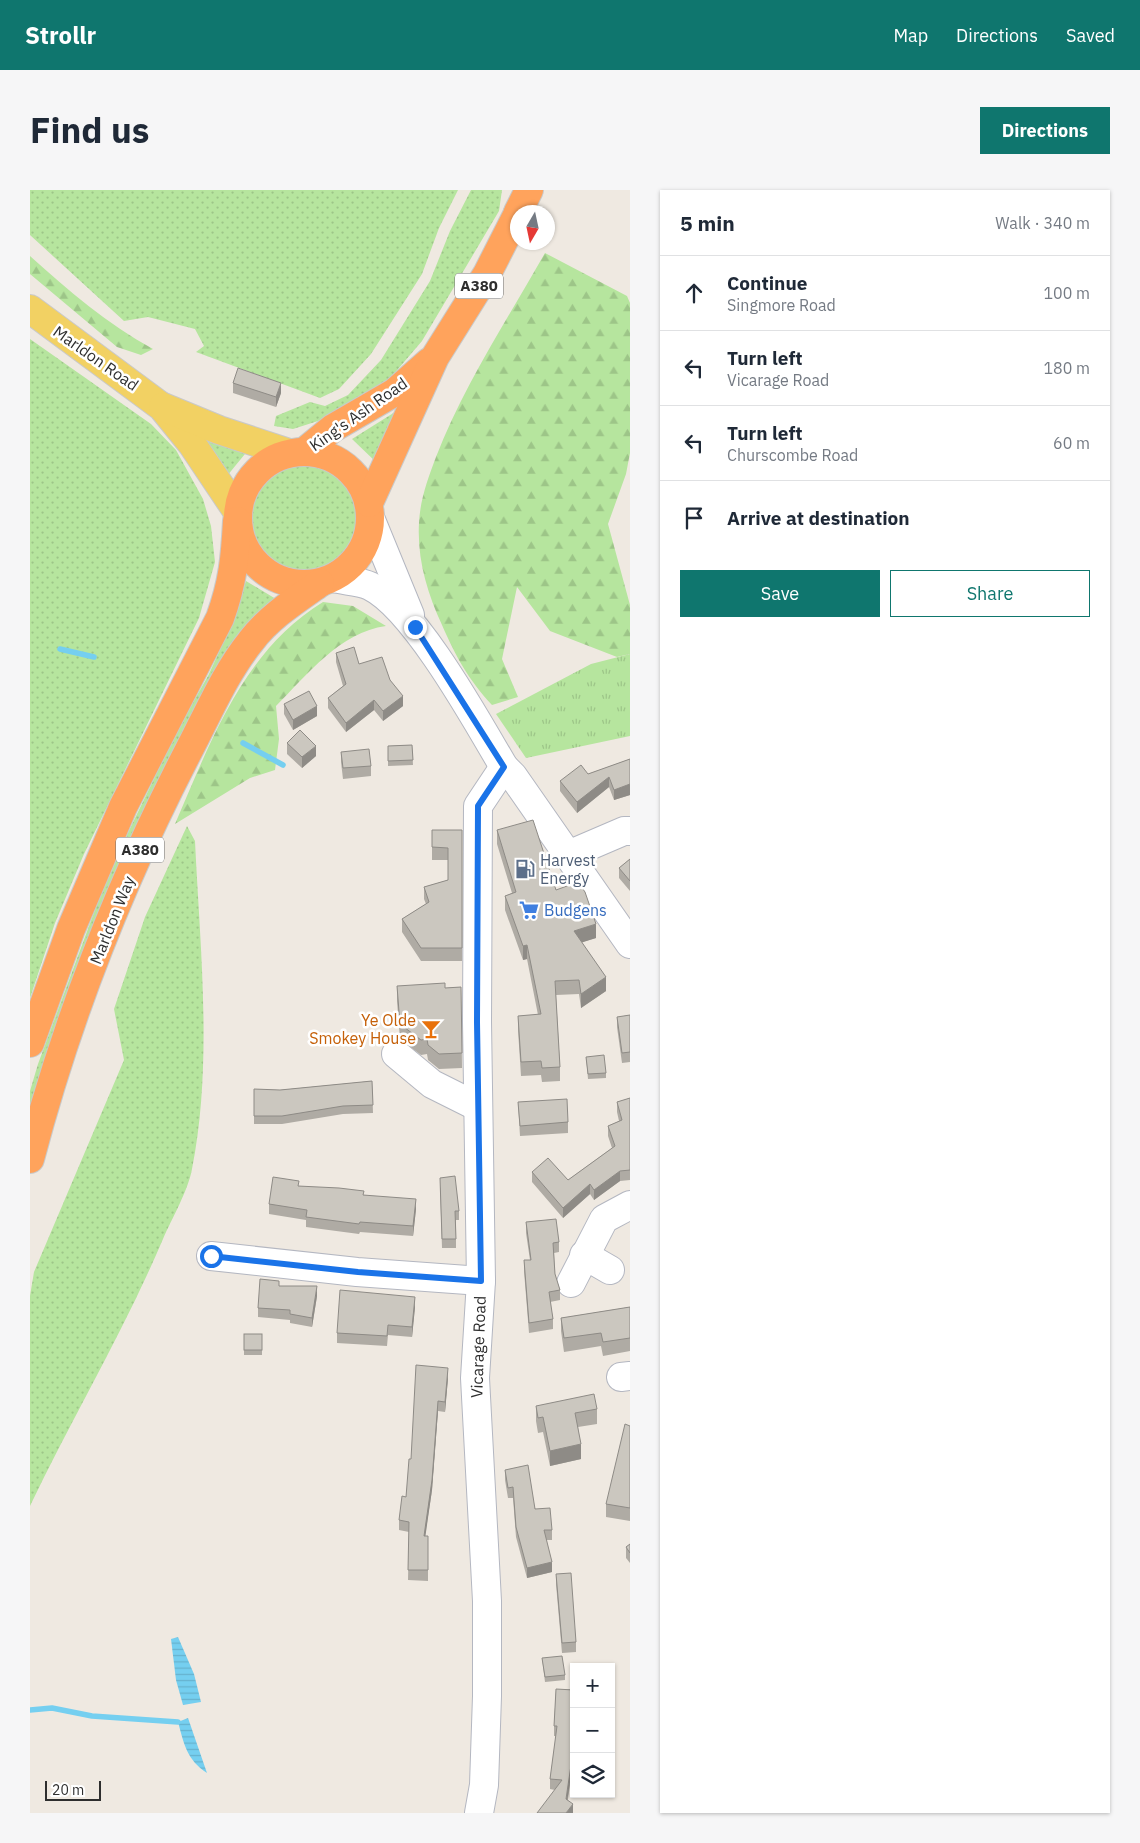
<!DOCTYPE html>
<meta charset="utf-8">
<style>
body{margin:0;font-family:"IBM Plex Sans",sans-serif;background:#f6f6f7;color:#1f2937}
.controls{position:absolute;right:15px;bottom:15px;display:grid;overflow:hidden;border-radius:0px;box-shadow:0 1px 4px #0004}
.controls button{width:45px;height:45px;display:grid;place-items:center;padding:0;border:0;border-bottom:1px solid #e0e1e3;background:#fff;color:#1f2937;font:25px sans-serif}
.compass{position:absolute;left:480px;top:15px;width:45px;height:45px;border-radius:50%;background:#fff;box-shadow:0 1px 4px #0004;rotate:189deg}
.scale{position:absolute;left:15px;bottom:12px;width:56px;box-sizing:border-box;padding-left:5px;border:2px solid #2e2e2e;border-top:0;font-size:14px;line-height:18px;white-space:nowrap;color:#2e2e2e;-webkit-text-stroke:4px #fff;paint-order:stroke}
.stop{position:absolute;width:15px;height:15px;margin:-11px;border:4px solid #1a73e8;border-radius:50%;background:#fff}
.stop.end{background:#1a73e8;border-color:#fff;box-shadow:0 1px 5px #0008}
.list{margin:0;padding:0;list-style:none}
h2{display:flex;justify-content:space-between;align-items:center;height:65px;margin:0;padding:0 20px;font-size:21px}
h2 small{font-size:16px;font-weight:400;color:#747a83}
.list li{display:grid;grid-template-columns:32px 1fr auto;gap:15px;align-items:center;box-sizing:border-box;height:75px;padding:0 20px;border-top:1px solid #e0e1e3}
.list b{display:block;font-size:19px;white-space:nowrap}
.list p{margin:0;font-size:16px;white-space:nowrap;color:#747a83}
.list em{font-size:16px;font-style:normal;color:#747a83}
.actions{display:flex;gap:10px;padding:15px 20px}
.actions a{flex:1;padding:11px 0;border:1px solid #0f766e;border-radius:0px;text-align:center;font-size:18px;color:#0f766e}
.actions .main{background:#0f766e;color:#fff}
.icon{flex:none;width:28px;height:28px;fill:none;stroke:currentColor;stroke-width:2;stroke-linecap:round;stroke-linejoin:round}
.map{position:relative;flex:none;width:600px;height:1623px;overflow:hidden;border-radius:0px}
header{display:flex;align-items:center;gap:30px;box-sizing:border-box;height:70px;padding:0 25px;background:#0f766e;color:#fff}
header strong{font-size:24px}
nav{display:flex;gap:28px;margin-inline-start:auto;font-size:18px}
.intro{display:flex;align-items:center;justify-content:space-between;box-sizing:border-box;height:120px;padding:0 30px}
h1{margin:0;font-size:35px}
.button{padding:12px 22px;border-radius:0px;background:#0f766e;color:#fff;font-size:18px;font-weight:700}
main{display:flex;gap:30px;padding:0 30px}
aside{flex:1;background:#fff;border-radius:0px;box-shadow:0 1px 4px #0004}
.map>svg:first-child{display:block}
</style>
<header>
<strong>Strollr</strong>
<nav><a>Map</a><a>Directions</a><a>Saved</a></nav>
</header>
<div class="intro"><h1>Find us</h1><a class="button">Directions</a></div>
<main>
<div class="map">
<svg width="600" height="1623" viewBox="0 0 600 1623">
<defs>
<pattern id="grass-dots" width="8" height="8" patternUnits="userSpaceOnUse" patternTransform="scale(1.25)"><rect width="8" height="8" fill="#b6e59e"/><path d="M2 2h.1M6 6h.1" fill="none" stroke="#9dc588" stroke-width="1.8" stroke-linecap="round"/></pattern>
<pattern id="forest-firs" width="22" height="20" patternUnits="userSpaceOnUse" patternTransform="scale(1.25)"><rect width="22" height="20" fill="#b6e59e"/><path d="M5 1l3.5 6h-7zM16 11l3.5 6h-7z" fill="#9dc588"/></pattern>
<pattern id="park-tufts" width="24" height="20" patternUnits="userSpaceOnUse" patternTransform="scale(1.25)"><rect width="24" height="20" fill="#b6e59e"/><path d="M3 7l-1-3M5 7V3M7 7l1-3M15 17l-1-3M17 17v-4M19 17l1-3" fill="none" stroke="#9dc588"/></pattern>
<pattern id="water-rules" width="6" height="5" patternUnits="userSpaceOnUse" patternTransform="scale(1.25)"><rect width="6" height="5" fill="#75cff0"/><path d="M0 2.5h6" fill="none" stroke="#66b2ce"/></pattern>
</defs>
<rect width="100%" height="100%" fill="#efe9e1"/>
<g fill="url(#grass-dots)">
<polygon points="0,0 428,0 409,38 392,84 341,164 309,199 290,208 166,162 174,156 165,139 118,127 94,131 0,45"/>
<polygon points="441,0 472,0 469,21 392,151 357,192 328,212 288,231 263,239 244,236 246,226 280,212 295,216 318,205 351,170 400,91 420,41"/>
<polygon points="0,149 121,234 146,260 173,309 181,336 185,372 169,428 54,664 25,733 0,808"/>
<polygon points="373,217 348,274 322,249"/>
<polygon points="170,246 219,259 197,286"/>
<circle cx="273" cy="327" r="53"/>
<polygon points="216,391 246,409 230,423 0,928 0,901 8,874 79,682 150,535 178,486 200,438"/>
<path d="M157 636 165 651C170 758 183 873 162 979 158 1001 142 1028 133 1049 94 1141 43 1226 0 1316V1106L4 1082 94 870 84 819 115 727Z"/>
</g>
<g fill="url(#forest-firs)">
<path d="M515 63 597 106 600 113V263L596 284 578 334 600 415V464L587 467 520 441 487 397 472 469 488 507 462 515C438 489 426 467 412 435 397 402 387 369 389 333 390 310 398 288 406 267 434 195 477 130 515 63Z"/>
<path d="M0 66C39 101 77 134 123 159L111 165 87 157 0 84Z"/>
<path d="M293 412 323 416 356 436C310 442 277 485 246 516L249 549 245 580 220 588 145 634C181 551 213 461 293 412Z"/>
</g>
<polygon fill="url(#park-tufts)" points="600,464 600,546 496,568 466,524 561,474"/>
<g fill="url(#water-rules)">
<polygon points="148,1447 164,1484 171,1512 153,1515 146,1490 141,1449"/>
<path d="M158 1528 177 1583C157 1570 154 1554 148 1532Z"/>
</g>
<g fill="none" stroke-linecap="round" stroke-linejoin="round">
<g stroke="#75cff0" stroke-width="5.5">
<polyline points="30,459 64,467"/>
<polyline points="213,553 253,575"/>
<polyline points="0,1520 22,1518 62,1526 148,1532"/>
</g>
<defs>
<g id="minor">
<polyline points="341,330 380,425"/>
<path d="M303 388C315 391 330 391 340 396 385 418 448 533 474 577L483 586 600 754"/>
<polyline points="538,665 594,641 600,641"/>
<polyline points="366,864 402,894 448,917"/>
<polyline points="554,1065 580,1080"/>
<polyline points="181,1066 327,1082 451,1091"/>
<polyline points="541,1093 574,1029 600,1015"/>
<polyline points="591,1187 600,1186"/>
<polyline points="449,1623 454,1595 457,1506 457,1411 445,1188 451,1091 447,832 448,616 474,577"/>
</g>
<g id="major">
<polyline points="0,119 132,217 162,254 207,321"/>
<polyline points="133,217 189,240 259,263"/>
</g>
<g id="highway">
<polyline points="488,22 499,0"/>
<polyline points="275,261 303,238 365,202 399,172"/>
<circle cx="274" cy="328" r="66"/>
<polyline points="339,313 405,167 457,84 488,23"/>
<path d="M0 853 41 739 93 617 190 428C203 392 205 368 207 331"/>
<path d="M0 969C37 828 92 689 159 560 178 524 195 483 221 451 239 427 266 410 290 393"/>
</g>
</defs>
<use href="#minor" stroke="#b4b7c1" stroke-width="30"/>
<use href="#major" stroke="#c9c9c9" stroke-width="30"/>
<use href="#highway" stroke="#c9c9c9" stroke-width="30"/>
<use href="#minor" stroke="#fff" stroke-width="28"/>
<use href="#major" stroke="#f2d163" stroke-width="28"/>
<use href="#highway" stroke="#ffa35c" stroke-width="28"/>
</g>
<g fill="#afaba4">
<polygon points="203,193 251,203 246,217 203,203"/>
<polygon points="306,463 329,474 360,490 373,516 353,531 344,520 316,542 298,518 298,508 313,496 306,472"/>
<polygon points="254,514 287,526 263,540 254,524"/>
<polygon points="257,553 286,566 272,578 257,564"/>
<polygon points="382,555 383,575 358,576 358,556"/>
<polygon points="311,562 341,576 341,586 313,589 311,572"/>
<polygon points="600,569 600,605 584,610 579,597 547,623 530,601 530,591 558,584"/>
<polygon points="402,640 432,640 432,771 391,771 372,742 372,729 396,714 394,709 394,697 418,690 418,670 402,670"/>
<polygon points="467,640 526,700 566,748 552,752 576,801 551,818 549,804 526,805 530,877 530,891 512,892 511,885 491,886 488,840 488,826 508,825 497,769 493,770 475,720 475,706 482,703 467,654"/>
<polygon points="600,669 600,701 589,688 589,678"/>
<polygon points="367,796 415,798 431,797 432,878 409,879 398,870 397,864 391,865 370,849 367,811"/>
<polygon points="600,825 600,872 592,873 587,837 587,827"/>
<polygon points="556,867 576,883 576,888 558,889"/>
<polygon points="342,891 343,923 313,924 252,934 224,934 224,899 250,900"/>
<polygon points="600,908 600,990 590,991 564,1010 560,1004 533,1028 502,992 502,982 538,990 582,958 578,946 578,936 589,931 587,922 587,912"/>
<polygon points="488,912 538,932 538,943 490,946"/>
<polygon points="269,996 334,1005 386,1019 383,1046 330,1042 329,1044 276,1037 276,1030 239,1024 239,1014"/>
<polygon points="410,997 429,1021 429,1030 426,1030 426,1058 412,1058"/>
<polygon points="496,1032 529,1052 529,1062 524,1063 525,1084 530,1100 530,1110 520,1112 523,1129 523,1139 499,1143 494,1081 494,1070 500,1070 496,1043"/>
<polygon points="249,1096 287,1106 282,1137 260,1133 260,1130 228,1127 228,1118"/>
<polygon points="385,1117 382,1147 358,1145 357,1156 307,1153 307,1143"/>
<polygon points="600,1117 600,1161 573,1166 571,1156 534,1162 531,1141 531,1128"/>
<rect x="214" y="1144" width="18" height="21"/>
<polygon points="418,1188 415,1222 408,1221 402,1300 395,1346 398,1346 398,1391 378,1390 379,1342 369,1340 369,1330 376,1307 381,1269"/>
<polygon points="506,1216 567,1219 567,1234 548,1237 551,1269 520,1276 513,1242 508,1243 506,1231"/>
<polygon points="600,1236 600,1331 576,1327 576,1314"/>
<polygon points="475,1280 522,1340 522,1350 516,1350 522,1382 497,1388 486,1347 483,1308 478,1308 475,1290"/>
<polygon points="600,1354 600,1373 596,1368 596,1357"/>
<polygon points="526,1384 546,1452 546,1462 532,1463 526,1394"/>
<polygon points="512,1468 535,1485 535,1490 515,1492"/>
<polygon points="526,1499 544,1565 538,1610 543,1623 525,1600 520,1599 520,1589 526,1546 524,1546 524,1536"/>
</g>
<g fill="#8e8b86">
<polygon points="251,193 251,203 246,217 246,207"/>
<polygon points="373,506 373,516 353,531 353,521"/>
<polygon points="344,510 344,520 316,542 316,533"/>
<polygon points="287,516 287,526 263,540 263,530"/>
<polygon points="286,556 286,566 272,578 272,567"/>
<polygon points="579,587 579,597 547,623 547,612"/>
<polygon points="600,594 600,605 584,610 584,600"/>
<polygon points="566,734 566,748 544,755 544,741"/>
<polygon points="497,755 497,769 493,770 493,756"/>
<polygon points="576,787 576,801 551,818 551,804"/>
<polygon points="590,981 590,991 564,1010 564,1000"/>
<polygon points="560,994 560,1004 533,1028 533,1018"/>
<polygon points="386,1009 386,1019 383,1046 383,1036"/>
<polygon points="287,1096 287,1106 282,1137 282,1128"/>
<polygon points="385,1107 385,1117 382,1147 382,1137"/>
<polygon points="418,1178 418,1188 415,1222 415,1212"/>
<polygon points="408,1211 408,1221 402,1300 394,1356 394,1346"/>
<polygon points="551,1254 551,1269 520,1276 520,1261"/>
<polygon points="522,1372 522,1382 497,1388 497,1378"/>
<polygon points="544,1555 544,1565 536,1619 536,1609"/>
<polygon points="543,1614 543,1623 536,1623"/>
</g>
<g fill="#cbc7bf" stroke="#8e8b86">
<polygon points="208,178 251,193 246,207 203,193"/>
<polygon points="324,457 329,474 352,467 360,490 373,506 353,521 344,510 316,533 298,508 316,494 306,463"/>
<polygon points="279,501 287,516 263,530 254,514"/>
<polygon points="270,540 286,556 272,567 257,553"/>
<polygon points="382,555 383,570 358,571 358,556"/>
<polygon points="339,559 341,576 313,578 311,562"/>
<polygon points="600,569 600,594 584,600 579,587 547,612 530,591 551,575 558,584"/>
<polygon points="503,630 526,700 548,692 555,702 566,734 544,741 576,787 551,804 549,790 525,791 530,877 512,878 511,871 491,872 488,826 511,824 497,755 493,756 475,706 486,702 467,640"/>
<polygon points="402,640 432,640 432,758 391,758 372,729 399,712 394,697 418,690 418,658 402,657"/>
<polygon points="600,669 600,691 589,678"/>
<polygon points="415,793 415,798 431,797 432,863 409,864 398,855 397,849 391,850 370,834 367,796"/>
<polygon points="600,825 600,862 592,863 587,827"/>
<polygon points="574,865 576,883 558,884 556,867"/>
<polygon points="342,891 343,915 313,916 252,926 224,926 224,899 250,900"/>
<polygon points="600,908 600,980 590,981 564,1000 560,994 533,1018 502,982 518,968 538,990 585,956 578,936 592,930 587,912"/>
<polygon points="537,909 538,932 490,936 488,912"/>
<polygon points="425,986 429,1021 425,1021 426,1049 412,1049 410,988"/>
<polygon points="243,987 269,991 268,996 309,998 334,1001 333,1005 386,1009 383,1036 330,1032 329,1034 276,1027 277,1020 239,1014"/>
<polygon points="526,1029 529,1052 523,1053 525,1084 530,1100 519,1102 523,1129 499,1133 494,1070 501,1070 496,1032"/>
<polygon points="230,1089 249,1091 249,1096 287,1096 282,1128 260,1124 260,1120 228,1118"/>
<polygon points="310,1100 385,1107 382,1137 358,1135 357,1146 307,1143"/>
<polygon points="600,1117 600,1148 573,1152 571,1143 534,1148 531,1128"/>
<rect x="214" y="1144" width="18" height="16"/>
<polygon points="386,1175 418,1178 415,1212 408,1211 402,1290 394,1346 398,1346 398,1380 378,1380 379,1332 369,1330 372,1306 376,1307 379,1269 381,1269"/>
<polygon points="564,1204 567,1219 545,1223 551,1254 520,1261 513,1227 508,1228 506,1216"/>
<polygon points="595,1234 600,1236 600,1318 576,1314"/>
<polygon points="498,1275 505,1319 520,1318 522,1340 514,1340 522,1372 497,1378 486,1337 483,1297 478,1298 475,1280"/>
<polygon points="600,1354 600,1363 596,1357"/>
<polygon points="541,1383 546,1452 532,1453 526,1384"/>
<polygon points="532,1466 535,1485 515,1487 512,1468"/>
<polygon points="526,1499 544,1500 544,1555 536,1609 543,1614 536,1623 507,1623 532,1590 520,1589 527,1536 524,1536"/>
</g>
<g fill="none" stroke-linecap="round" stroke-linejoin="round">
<polyline stroke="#1a73e8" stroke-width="6" points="181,1066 328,1082 451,1091 447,832 448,616 474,577 385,437"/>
</g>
<defs>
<symbol id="fuel-bare" viewBox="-9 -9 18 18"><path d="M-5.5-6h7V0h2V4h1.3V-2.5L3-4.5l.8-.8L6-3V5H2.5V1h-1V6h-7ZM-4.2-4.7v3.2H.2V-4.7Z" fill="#5c6f8a" stroke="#fff" stroke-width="2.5" paint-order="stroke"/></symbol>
<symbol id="supermarket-bare" viewBox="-9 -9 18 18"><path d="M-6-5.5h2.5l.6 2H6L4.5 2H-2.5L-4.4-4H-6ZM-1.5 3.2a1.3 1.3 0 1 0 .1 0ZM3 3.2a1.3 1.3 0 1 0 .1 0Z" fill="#3f7fe0" stroke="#fff" stroke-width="2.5" paint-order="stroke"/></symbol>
<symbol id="bar-bare" viewBox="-9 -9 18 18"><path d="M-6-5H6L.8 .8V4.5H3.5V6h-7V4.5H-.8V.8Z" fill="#e8710a" stroke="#fff" stroke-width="2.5" paint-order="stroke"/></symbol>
</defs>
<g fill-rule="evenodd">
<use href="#fuel-bare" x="481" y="665" width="28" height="28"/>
<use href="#supermarket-bare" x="485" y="706" width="28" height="28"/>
<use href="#bar-bare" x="387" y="825" width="28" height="28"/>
</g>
<g text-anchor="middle" stroke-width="5" stroke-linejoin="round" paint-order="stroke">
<g fill="#fff" stroke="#6d6d6d" stroke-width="1">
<rect x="425" y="83.5" width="48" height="25" rx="4"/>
<rect x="86" y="647.5" width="48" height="25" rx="4"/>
</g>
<g font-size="15" font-weight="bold" fill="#2e2e2e">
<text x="449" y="101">A380</text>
<text x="110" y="665">A380</text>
</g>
<g font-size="16" fill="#2e2e2e" stroke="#fff">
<text transform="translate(66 168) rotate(35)" y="6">Marldon Road</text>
<text transform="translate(328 224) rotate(-35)" y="6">King's Ash Road</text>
<text transform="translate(82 730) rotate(-68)" y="6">Marldon Way</text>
<text transform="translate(448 1157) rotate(-88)" y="6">Vicarage Road</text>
</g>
<g font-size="16" fill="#4e5e75" stroke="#fff" text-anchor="start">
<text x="510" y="676">Harvest<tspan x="510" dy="18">Energy</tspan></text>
</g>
<g font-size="16" fill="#366cbe" stroke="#fff" text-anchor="start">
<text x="514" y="726">Budgens</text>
</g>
<g font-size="16" fill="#c56008" stroke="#fff" text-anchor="end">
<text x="386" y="836">Ye Olde<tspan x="386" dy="18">Smokey House</tspan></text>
</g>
</g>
</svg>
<div class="controls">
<button>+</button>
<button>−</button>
<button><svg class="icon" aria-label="layers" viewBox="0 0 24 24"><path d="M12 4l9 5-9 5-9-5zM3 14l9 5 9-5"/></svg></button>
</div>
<svg class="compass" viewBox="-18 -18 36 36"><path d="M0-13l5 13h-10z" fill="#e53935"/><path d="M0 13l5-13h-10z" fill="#747a83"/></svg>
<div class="scale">20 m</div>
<div class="stop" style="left:181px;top:1066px"></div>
<div class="stop end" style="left:385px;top:437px"></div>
</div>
<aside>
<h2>5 min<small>Walk · 340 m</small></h2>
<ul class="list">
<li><svg class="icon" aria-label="ahead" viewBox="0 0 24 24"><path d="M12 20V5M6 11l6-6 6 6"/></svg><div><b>Continue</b><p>Singmore Road</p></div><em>100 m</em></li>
<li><svg class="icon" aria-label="left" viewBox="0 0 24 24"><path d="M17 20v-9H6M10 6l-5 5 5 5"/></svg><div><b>Turn left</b><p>Vicarage Road</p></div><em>180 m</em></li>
<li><svg class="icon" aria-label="left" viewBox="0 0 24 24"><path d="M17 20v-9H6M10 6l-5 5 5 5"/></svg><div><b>Turn left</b><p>Churscombe Road</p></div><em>60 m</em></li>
<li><svg class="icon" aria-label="arrive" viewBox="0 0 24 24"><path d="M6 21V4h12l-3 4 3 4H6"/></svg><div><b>Arrive at destination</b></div></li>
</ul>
<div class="actions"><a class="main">Save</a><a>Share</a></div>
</aside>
</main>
